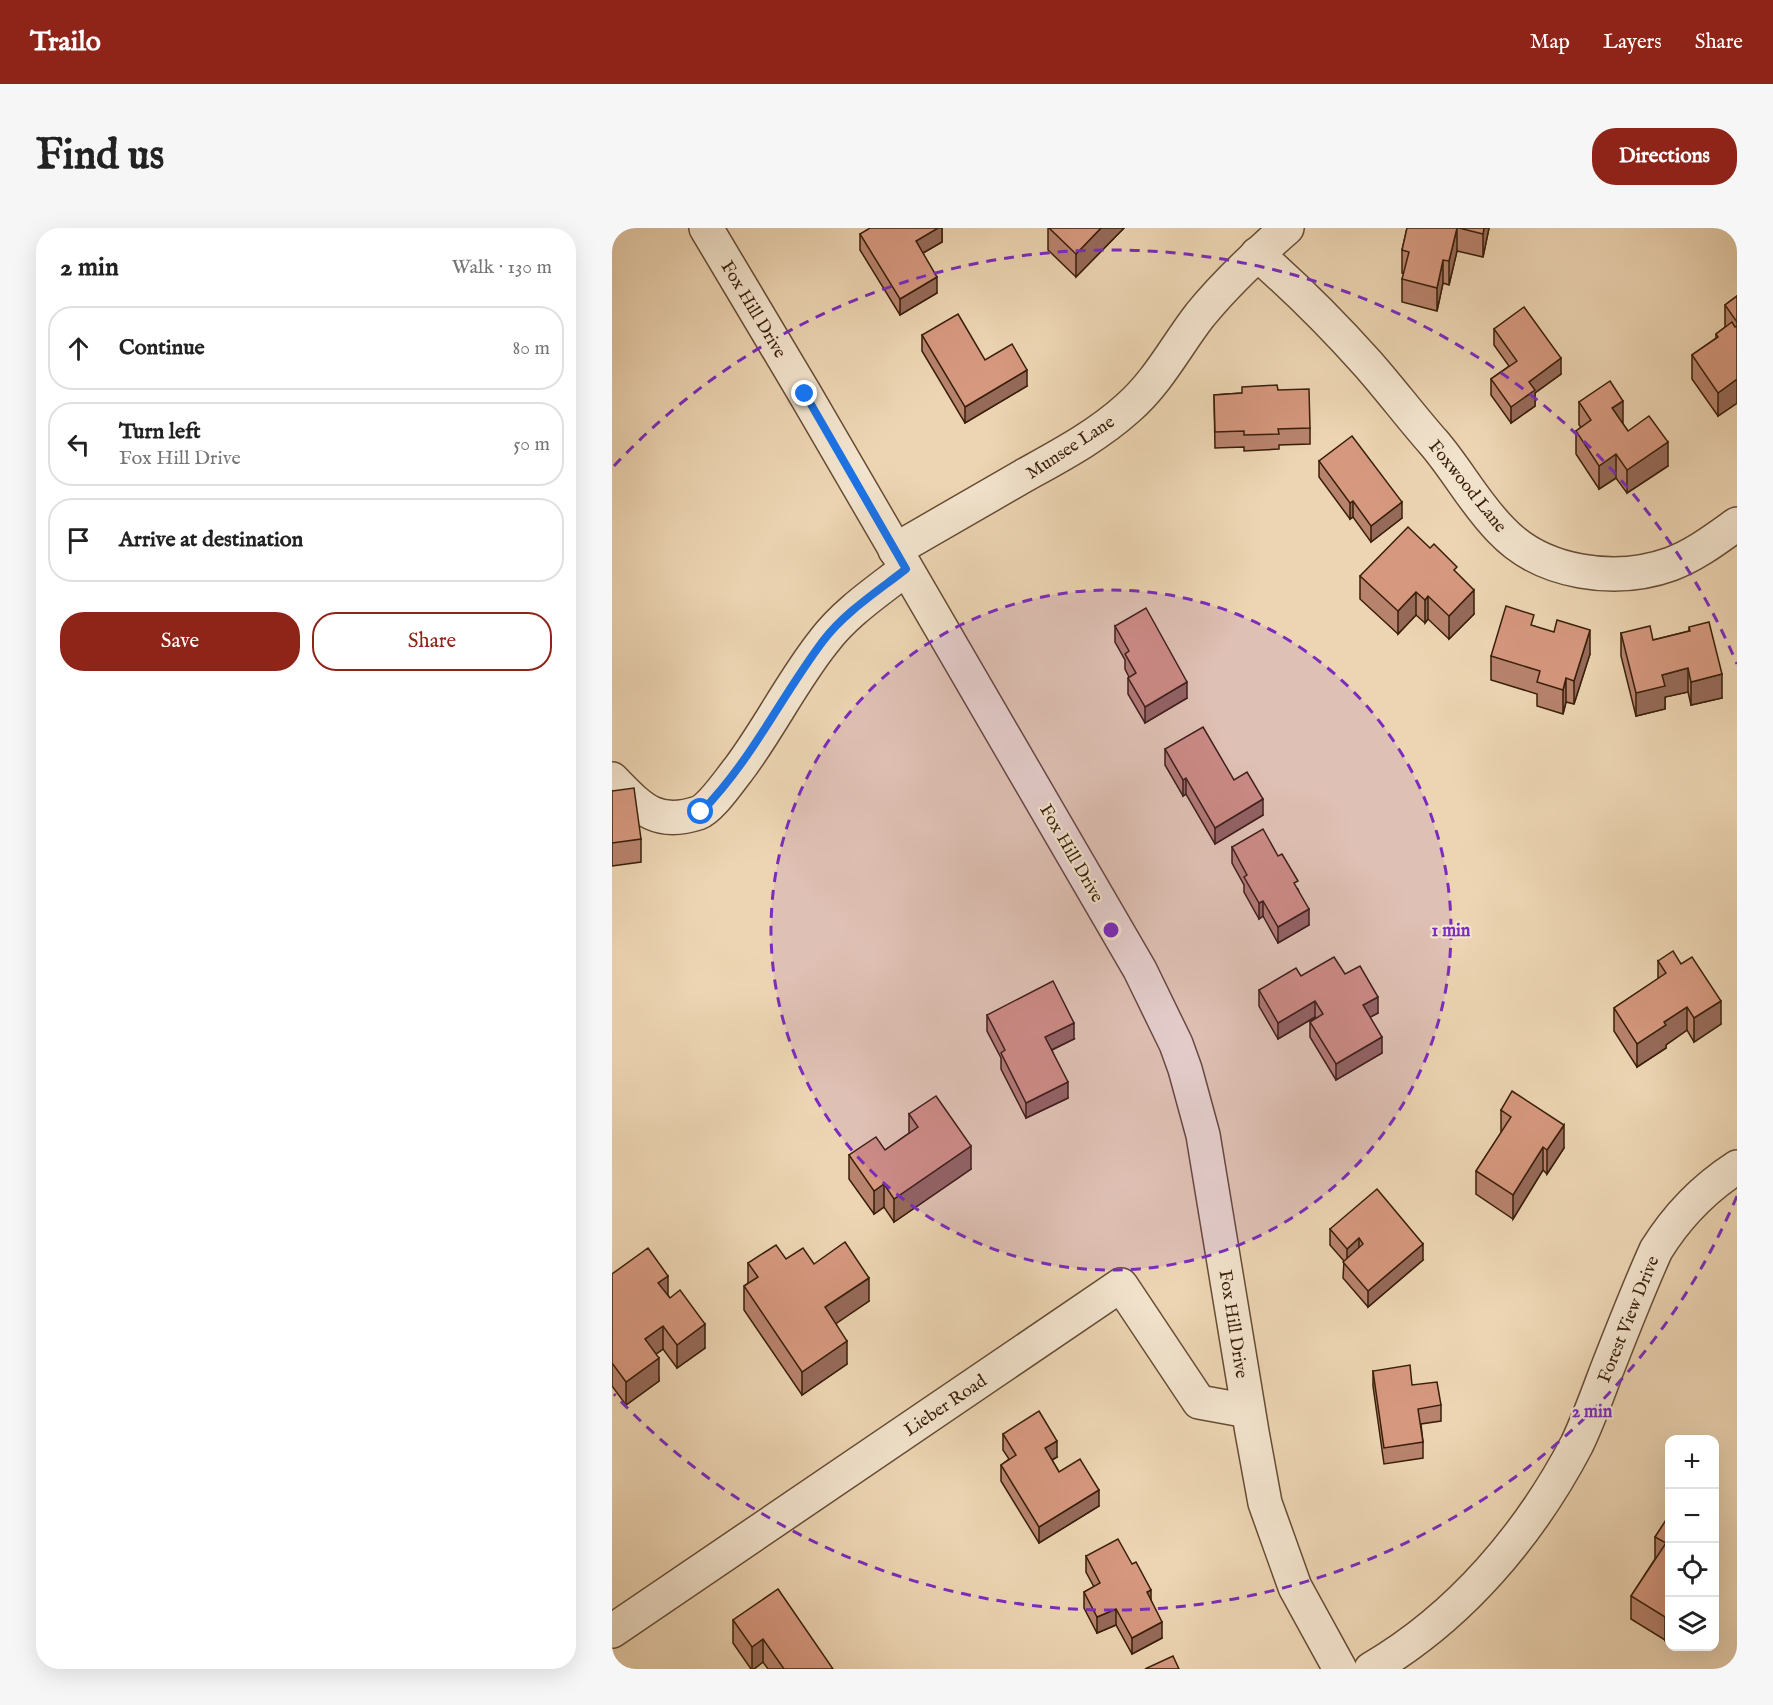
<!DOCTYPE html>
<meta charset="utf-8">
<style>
body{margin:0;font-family:"IM FELL English",serif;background:#f6f6f6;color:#222}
.controls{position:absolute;right:18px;bottom:18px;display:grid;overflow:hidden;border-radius:12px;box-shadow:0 6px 24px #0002}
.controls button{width:54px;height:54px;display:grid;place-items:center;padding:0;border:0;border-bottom:2px solid #e0e0e0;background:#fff;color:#222;font:30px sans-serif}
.stop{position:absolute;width:18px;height:18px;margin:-14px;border:4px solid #1a73e8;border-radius:50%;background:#fff}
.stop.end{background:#1a73e8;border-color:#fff;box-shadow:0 2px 6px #0008}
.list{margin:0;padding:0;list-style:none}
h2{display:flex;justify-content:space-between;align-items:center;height:78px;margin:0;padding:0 24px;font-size:26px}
h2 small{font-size:20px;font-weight:400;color:#767676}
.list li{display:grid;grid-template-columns:39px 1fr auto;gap:18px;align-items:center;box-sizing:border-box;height:84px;margin:0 12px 12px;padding:0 12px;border:2px solid #e0e0e0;border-radius:24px}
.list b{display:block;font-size:22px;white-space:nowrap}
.list p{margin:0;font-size:20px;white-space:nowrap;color:#767676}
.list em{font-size:20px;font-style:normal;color:#767676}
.actions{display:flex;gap:12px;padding:18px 24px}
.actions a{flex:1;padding:14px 0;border:2px solid #8f2418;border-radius:24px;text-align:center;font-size:21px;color:#8f2418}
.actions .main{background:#8f2418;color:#fff}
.icon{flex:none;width:33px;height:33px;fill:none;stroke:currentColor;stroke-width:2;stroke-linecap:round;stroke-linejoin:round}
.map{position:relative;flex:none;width:1125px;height:1441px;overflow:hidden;border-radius:24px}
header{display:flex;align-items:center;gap:36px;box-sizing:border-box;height:84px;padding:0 30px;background:#8f2418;color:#fff}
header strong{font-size:28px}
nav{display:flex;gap:33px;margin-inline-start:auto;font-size:21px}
.intro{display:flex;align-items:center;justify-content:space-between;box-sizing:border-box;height:144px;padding:0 36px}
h1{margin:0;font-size:42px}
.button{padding:15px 27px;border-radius:24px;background:#8f2418;color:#fff;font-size:21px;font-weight:700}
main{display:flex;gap:36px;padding:0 36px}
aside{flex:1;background:#fff;border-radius:24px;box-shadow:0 6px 24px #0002}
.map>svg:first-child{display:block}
</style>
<header>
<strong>Trailo</strong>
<nav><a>Map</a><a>Layers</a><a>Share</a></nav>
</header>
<div class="intro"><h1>Find us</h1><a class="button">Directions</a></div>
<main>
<aside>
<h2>2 min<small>Walk · 130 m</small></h2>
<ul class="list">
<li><svg class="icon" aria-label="ahead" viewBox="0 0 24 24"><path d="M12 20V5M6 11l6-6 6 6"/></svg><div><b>Continue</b></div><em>80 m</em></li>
<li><svg class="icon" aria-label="left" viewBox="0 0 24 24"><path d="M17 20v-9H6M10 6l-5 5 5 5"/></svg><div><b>Turn left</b><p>Fox Hill Drive</p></div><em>50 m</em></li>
<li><svg class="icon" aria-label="arrive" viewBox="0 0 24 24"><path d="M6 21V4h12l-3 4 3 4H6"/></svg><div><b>Arrive at destination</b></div></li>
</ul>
<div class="actions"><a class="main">Save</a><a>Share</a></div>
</aside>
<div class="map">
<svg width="1125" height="1441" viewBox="0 0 1125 1441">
<rect width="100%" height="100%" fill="#edd5b3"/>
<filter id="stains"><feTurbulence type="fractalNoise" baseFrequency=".00333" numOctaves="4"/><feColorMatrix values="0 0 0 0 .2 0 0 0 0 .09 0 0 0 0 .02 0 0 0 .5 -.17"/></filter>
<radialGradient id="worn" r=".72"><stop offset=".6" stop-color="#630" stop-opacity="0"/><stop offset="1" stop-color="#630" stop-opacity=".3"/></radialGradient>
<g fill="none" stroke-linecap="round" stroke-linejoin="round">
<defs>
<g id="minor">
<polyline points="94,0 193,166 528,742 564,816 573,841 591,907 640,1204 653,1275 683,1359 728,1441"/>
<path d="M645 26C684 60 720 96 755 135 778 161 799 189 822 215 846 243 863 276 889 302 930 346 1004 356 1059 336 1083 327 1104 311 1125 296"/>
<path d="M283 322C327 297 370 272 413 247 449 227 485 208 516 180 546 154 564 118 588 87 614 55 644 27 675 0"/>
<path d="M0 551C28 579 43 599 86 585 99 580 117 553 126 542 157 501 180 453 212 413 234 384 266 363 294 341"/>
<polyline points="0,1403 509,1057 587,1174 636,1183"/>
<path d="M759 1441C848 1389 918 1306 965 1216 976 1193 985 1168 994 1144 1010 1103 1026 1062 1044 1022 1065 988 1091 961 1125 939"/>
</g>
</defs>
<use href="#minor" stroke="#664c34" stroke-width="36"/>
<use href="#minor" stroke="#f3e4ce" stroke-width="33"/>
</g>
<g fill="#b8836d" stroke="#391f09" stroke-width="1.5">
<polygon points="330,0 330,14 311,25 325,65 288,87 248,22 248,6"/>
<polygon points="436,0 512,0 464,49 436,22"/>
<polygon points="795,0 877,0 871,29 845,23 837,57 831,55 825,83 790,74 790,51 792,46 790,45 790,22"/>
<polygon points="1125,68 1125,175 1106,188 1080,151 1080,127 1104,110 1104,106 1113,99 1113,77"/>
<polygon points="882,101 949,146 923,165 923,178 899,195 879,167 879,151 897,138 882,117"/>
<polygon points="310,107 373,132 415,158 353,195 310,123"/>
<polygon points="666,162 698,200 698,216 667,217 667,221 632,223 632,219 603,220 602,167 630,165"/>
<polygon points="967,174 1011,196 1016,203 1056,238 1015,265 1004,250 987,261 964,226 964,203 969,199 967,197"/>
<polygon points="707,233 790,290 759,314 741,289 738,291 707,249"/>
<polygon points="845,346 862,386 837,411 816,391 813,395 804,387 786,406 748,371 748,348"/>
<polygon points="503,398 575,470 533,495 516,466 516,450 517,449 513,441 513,432 503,414"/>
<polygon points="922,398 978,426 962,476 954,474 951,486 925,478 925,466 879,452 879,428"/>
<polygon points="1077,399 1110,470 1079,477 1076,464 1053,469 1053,481 1024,488 1009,428 1009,405 1041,412 1077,403"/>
<polygon points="553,521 622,552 651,587 603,616 574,566 571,568 553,537"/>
<polygon points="0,563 29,611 29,634 0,638"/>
<polygon points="620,619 686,661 697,697 666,715 651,688 647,691 632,664 632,657 620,635"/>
<polygon points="1046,733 1109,796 1082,814 1075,802 1054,817 1054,820 1025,839 1002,803 1002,780 1046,751"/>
<polygon points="733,746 766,785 758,789 770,825 724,852 698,809 698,794 704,790 703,789 666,811 647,778 647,762 689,748"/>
<polygon points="375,787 462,811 440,822 456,870 414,890 389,841 389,830 375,803"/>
<polygon points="889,882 952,920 935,946 931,942 901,991 864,966 864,943 889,905"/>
<polygon points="297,886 359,941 282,994 272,979 262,986 237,951 237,927 273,922 297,905"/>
<polygon points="718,1001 811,1032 756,1079 731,1050 732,1033 718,1017"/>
<polygon points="174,1031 202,1036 257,1073 224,1095 235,1136 190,1167 132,1082 132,1058 136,1055 136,1035"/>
<polygon points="0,1046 56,1067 93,1120 65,1140 51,1121 44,1126 47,1153 14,1177 0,1158"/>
<polygon points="761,1143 829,1177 829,1193 809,1196 811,1214 811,1230 772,1236 761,1158"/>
<polygon points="391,1206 445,1229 440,1232 447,1244 487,1278 427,1315 389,1253 389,1237 397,1231 391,1222"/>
<polygon points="1058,1286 1058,1405 1053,1412 1019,1391 1019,1368 1043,1331 1043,1309"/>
<polygon points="474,1328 539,1372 550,1410 520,1426 504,1397 485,1405 472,1380 472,1364 482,1359 474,1344"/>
<polygon points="121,1392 221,1441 156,1441 151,1434 142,1441 139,1441 121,1415"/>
</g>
<g fill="#966a59" stroke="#391f09" stroke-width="1.5">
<polygon points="326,0 330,0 330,14 304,29 304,13"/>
<polygon points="489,0 512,0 464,49 464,26"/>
<polygon points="845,0 845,23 837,57 837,33"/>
<polygon points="872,0 877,0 871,29 871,6"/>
<polygon points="831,32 831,55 825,83 825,60"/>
<polygon points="325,49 325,65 288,87 288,71"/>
<polygon points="949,130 949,146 923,165 923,178 899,195 899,179 917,154"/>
<polygon points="415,142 415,158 353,195 353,179"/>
<polygon points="1125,151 1125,175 1106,188 1106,165"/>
<polygon points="1011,173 1011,196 1000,180"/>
<polygon points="1056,214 1056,238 1015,265 1015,242"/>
<polygon points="1004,226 1004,250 987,261 987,238"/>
<polygon points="741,273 741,289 738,291 738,275"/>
<polygon points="790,274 790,290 759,314 759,298"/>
<polygon points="862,362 862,386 837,411 837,388"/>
<polygon points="804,364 804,387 786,406 786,383"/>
<polygon points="816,368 816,391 813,395 813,372"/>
<polygon points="978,402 978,426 962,476 962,453"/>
<polygon points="1076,440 1076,464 1053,469 1053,481 1024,488 1024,465 1050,447"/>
<polygon points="1110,446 1110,470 1079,477 1079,454"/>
<polygon points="954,450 954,474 951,486 951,462"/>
<polygon points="575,454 575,470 533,495 533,479"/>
<polygon points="574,550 574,566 571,568 571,552"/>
<polygon points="651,571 651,587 603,616 603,600"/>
<polygon points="651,673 651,688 647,691 647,675"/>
<polygon points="697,681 697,697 666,715 666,699"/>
<polygon points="766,769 766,785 751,793 751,777"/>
<polygon points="703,773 703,789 666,811 666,795"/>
<polygon points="1109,773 1109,796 1082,814 1082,790"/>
<polygon points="1075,779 1075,802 1054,817 1054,820 1025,839 1025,816 1052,794"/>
<polygon points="462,795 462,811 433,825 433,809"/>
<polygon points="770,809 770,825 724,852 724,836"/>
<polygon points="456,854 456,870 414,890 414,875"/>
<polygon points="952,897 952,920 935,946 935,922"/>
<polygon points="359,918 359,941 282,994 282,971"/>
<polygon points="931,919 931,942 901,991 901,967"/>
<polygon points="272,956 272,979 262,986 262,963"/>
<polygon points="747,1010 747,1026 735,1037 735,1021"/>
<polygon points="811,1016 811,1032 756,1079 756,1063"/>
<polygon points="56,1048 56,1071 46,1055"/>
<polygon points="257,1050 257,1073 213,1103 213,1079"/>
<polygon points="93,1096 93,1120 65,1140 65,1117"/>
<polygon points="51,1098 51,1121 33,1134 33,1111"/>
<polygon points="235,1113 235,1136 190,1167 190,1144"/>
<polygon points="47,1130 47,1153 14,1177 14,1154"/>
<polygon points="445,1213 445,1229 433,1236 433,1220"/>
<polygon points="487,1262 487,1278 427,1315 427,1299"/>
<polygon points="1103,1309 1103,1332 1102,1334 1102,1310"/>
<polygon points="539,1362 539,1378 535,1364"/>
<polygon points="504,1381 504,1397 485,1405 485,1389"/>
<polygon points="1058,1382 1058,1405 1053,1412 1053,1389"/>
<polygon points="550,1394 550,1410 520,1426 520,1410"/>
<polygon points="151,1411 151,1434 142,1441 140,1441 140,1419"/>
</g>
<g fill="#d6987f" stroke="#391f09" stroke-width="1.5">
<polygon points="258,0 326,0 304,13 325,49 288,71 248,6"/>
<polygon points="437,0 489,0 464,26"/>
<polygon points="795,0 845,0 837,33 831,32 825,60 790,51 797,24 790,22"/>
<polygon points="847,0 872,0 871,6"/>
<polygon points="1125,68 1125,94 1113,77"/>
<polygon points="912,79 949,130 917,154 923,162 899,179 879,151 905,133 882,101"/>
<polygon points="346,86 373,132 400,116 415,142 353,179 310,107"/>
<polygon points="1120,94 1123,99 1125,98 1125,151 1106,165 1080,127 1106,109 1104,106"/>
<polygon points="998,153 1011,173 1000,180 1016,203 1037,188 1056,214 1015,242 1004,226 987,238 964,203 979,192 967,174"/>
<polygon points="665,157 666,162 697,161 698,200 666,201 667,206 632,207 632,203 603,204 602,167 630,165 630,159"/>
<polygon points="740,208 790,274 759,298 741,273 738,275 707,233"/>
<polygon points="796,299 818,320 822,316 845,339 842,342 862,362 837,388 816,368 813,372 804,364 786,383 748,348"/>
<polygon points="894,378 922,387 919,397 942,404 945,392 978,402 962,453 954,450 951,462 925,454 928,443 879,428"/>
<polygon points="534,380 575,454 533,479 516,450 524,445 513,426 517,423 503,398"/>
<polygon points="1097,394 1110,446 1079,454 1076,440 1050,447 1053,458 1024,465 1009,405 1038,398 1041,412 1078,403 1077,399"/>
<polygon points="591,499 622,552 635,544 651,571 603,600 574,550 571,552 553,521"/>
<polygon points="22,560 29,611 0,615 0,563"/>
<polygon points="651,601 666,628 670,626 686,653 682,655 697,681 666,699 651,673 647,675 632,649 635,647 620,619"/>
<polygon points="1061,723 1069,736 1080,729 1109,773 1082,790 1075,779 1052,794 1054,797 1025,816 1002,780 1054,745 1046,733"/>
<polygon points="722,729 733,746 748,738 766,769 751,777 770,809 724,836 698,794 711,786 703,773 666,795 647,762 684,740 689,748"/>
<polygon points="441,753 462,795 433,809 456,854 414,875 389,825 393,822 375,787"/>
<polygon points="900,863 952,897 935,922 931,919 901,967 864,943 899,889 889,882"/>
<polygon points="324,868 359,918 282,971 272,956 262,963 237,927 264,909 273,922 306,899 297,886"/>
<polygon points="765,961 811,1016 756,1063 731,1034 751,1016 747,1010 735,1021 718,1001"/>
<polygon points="233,1014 257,1050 213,1079 235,1113 190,1144 132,1058 146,1049 136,1035 164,1017 174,1031 191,1020 202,1036"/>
<polygon points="36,1020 56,1048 46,1055 58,1070 68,1062 93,1096 65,1117 51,1098 33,1111 47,1130 14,1154 0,1135 0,1046"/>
<polygon points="798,1137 800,1157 825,1154 829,1177 806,1181 811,1214 772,1220 761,1143"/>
<polygon points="427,1183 445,1213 433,1220 447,1244 468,1231 487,1262 427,1299 389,1237 404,1227 391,1206"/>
<polygon points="1058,1286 1058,1382 1053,1389 1019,1368 1054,1315 1043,1309"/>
<polygon points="506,1311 520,1336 524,1334 539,1362 535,1364 550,1394 520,1410 504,1381 485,1389 472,1364 488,1355 474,1328"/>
<polygon points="166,1361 221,1441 172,1441 151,1411 140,1419 121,1392"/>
<polygon points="561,1428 567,1441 533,1441"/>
</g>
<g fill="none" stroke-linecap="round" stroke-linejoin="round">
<path stroke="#1a73e8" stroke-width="8" d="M89 584C140 532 168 470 211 413 233 384 266 363 294 341L193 166"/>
</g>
<circle cx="499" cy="702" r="340" fill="#7b2cbf" fill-opacity=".12"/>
<g fill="none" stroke="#7b2cbf" stroke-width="3" stroke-dasharray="10 8">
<circle cx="499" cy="702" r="340"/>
<path d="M1125 968A680 680 0 0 1 2 1166M2 238A680 680 0 0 1 1125 436"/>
</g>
<g text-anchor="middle" stroke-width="4.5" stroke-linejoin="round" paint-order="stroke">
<g font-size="18" fill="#391f09" stroke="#f3e4ce">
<text transform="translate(142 81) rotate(59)" y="6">Fox Hill Drive</text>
<text transform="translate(458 219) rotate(-33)" y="6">Munsee Lane</text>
<text transform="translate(856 258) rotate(51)" y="6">Foxwood Lane</text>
<text transform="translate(460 625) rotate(60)" y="6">Fox Hill Drive</text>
<text transform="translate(1016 1091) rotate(-68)" y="6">Forest View Drive</text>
<text transform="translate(622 1096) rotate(81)" y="6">Fox Hill Drive</text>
<text transform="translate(333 1177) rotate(-34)" y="6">Lieber Road</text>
</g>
</g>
<circle cx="499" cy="702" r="9" fill="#7b2cbf" stroke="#f3e4ce" stroke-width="3"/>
<g font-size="18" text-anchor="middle" font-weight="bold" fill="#7b2cbf" stroke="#f3e4ce" stroke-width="4.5" stroke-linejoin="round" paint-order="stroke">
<text x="839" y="708">1 min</text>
<text x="980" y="1189">2 min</text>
</g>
<rect width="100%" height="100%" filter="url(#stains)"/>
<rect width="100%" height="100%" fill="url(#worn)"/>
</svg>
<div class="controls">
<button>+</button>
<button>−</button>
<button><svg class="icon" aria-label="locate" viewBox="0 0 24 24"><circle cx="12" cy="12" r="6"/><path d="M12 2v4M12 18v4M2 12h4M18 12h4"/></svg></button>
<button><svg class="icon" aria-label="layers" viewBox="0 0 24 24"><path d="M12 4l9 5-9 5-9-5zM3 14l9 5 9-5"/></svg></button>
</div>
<div class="stop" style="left:89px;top:584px"></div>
<div class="stop end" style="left:193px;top:166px"></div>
</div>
</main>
